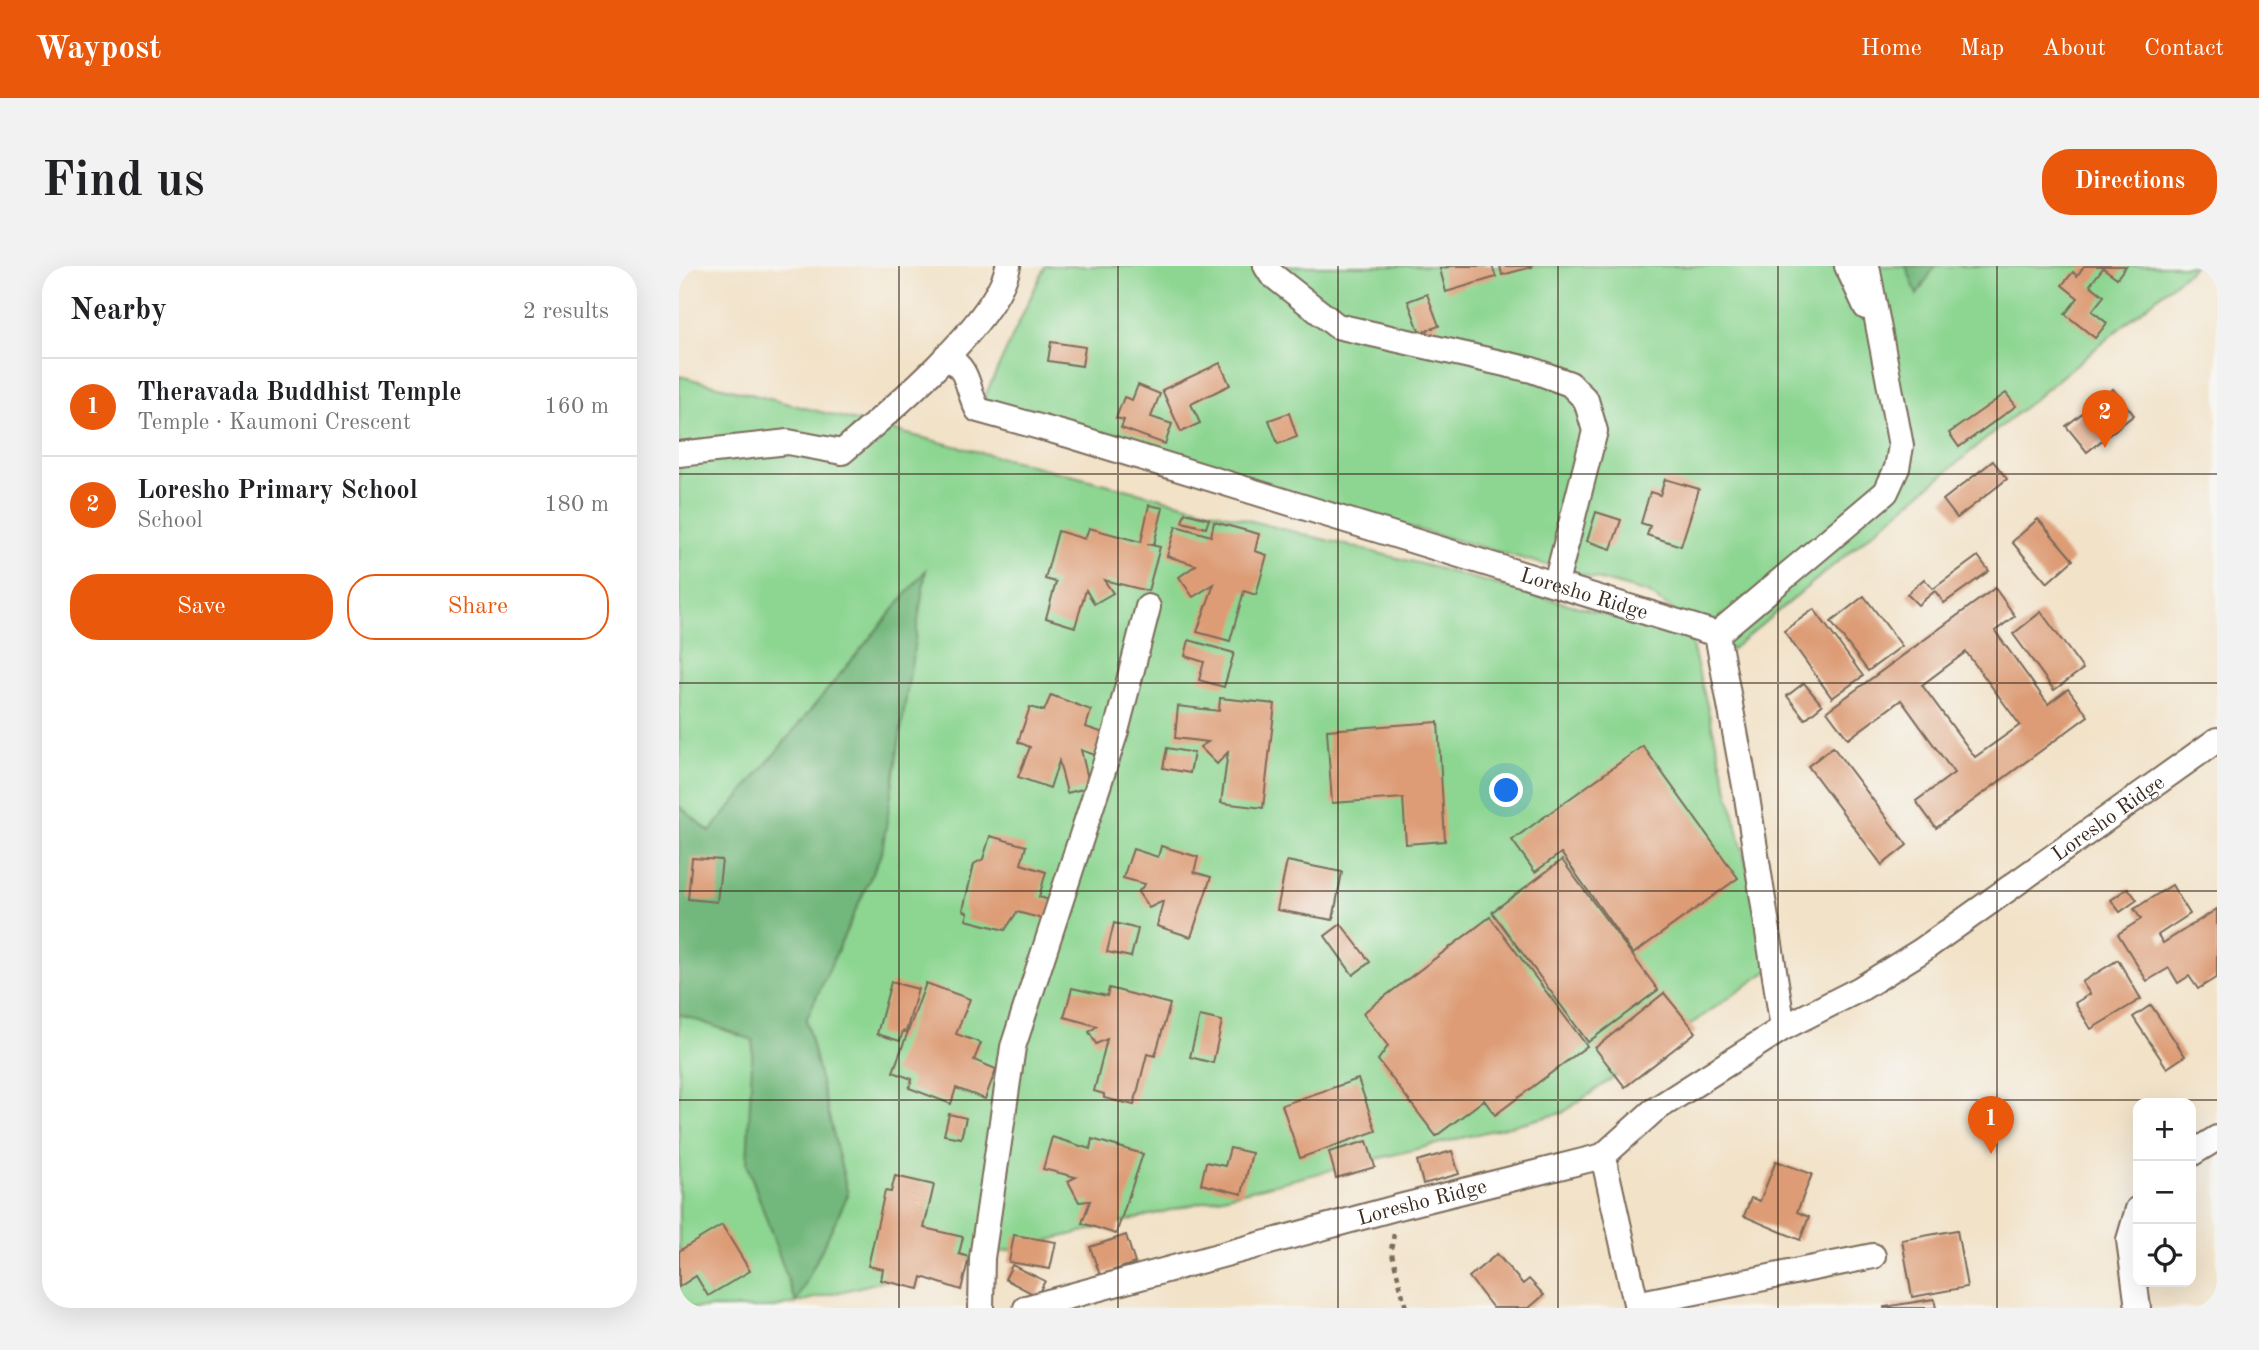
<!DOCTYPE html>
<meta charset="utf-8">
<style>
body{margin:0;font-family:"Old Standard TT",serif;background:#f2f2f2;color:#202124}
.controls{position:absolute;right:21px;bottom:21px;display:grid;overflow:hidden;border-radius:14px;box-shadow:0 7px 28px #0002}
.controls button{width:63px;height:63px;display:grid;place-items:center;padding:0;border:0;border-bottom:2px solid #e0e0e0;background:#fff;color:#202124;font:35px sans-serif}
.you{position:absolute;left:828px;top:525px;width:24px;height:24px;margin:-18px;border:5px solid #fff;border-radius:50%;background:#1a73e8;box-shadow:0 0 0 10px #1a73e833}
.badge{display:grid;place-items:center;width:46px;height:46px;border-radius:50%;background:#ea580c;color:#fff;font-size:23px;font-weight:700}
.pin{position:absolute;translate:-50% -58px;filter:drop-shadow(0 2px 4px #0008)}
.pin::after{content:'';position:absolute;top:37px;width:24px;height:21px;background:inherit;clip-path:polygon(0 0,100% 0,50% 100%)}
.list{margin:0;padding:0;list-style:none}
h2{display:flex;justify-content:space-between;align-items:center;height:91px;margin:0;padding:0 28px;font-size:30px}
h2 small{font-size:23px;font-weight:400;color:#757577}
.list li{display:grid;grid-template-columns:46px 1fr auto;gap:21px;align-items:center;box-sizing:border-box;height:98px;padding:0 28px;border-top:2px solid #e0e0e0}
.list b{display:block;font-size:26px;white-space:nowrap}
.list p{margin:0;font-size:23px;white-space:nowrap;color:#757577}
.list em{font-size:23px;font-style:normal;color:#757577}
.actions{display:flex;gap:14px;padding:21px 28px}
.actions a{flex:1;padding:16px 0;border:2px solid #ea580c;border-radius:28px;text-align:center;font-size:24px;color:#ea580c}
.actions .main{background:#ea580c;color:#fff}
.icon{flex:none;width:38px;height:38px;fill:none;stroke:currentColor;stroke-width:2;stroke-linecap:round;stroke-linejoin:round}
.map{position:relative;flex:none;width:1538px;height:1042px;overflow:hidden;border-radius:28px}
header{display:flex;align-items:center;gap:42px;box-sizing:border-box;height:98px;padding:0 35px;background:#ea580c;color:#fff}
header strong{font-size:33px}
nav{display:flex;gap:38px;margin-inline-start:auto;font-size:24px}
.intro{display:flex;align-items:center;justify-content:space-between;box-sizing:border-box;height:168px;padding:0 42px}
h1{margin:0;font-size:49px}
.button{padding:18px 32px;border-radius:28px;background:#ea580c;color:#fff;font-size:24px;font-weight:700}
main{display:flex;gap:42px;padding:0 42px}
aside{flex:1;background:#fff;border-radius:28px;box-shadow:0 7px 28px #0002}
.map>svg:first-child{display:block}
</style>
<header>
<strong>Waypost</strong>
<nav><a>Home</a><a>Map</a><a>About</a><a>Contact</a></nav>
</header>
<div class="intro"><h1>Find us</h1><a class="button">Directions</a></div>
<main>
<aside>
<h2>Nearby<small>2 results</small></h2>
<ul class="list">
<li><span class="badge">1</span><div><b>Theravada Buddhist Temple</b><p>Temple · Kaumoni Crescent</p></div><em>160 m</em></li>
<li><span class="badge">2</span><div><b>Loresho Primary School</b><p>School</p></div><em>180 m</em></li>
</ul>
<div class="actions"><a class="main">Save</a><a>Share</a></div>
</aside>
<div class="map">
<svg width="1538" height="1042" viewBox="0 0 1538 1042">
<rect width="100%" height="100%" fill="#f6f6f2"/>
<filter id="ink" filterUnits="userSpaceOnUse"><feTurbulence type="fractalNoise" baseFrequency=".0143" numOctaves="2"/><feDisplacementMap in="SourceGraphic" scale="14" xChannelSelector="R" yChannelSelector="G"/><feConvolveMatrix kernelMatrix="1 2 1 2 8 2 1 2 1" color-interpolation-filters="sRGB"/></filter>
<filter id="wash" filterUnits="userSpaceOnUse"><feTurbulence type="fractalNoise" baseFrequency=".00686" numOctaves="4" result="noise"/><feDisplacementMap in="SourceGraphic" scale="28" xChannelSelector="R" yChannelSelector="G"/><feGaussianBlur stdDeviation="1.57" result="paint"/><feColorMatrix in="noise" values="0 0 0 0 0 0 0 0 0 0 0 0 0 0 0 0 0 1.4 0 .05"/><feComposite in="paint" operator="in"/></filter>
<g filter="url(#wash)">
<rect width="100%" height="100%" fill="#f2e2c8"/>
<g fill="#8dd692" stroke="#648058" stroke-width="2">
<polygon points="366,0 1516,0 1052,384 969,327 300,143"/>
<polygon points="0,110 738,297 1011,371 1093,702 883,847 96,1042 0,1042"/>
</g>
<g fill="#72b77c" stroke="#56704d" stroke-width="2">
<polygon points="1227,0 1256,0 1238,29"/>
<polygon points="247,304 203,586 127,754 169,929 117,1037 68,898 74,774 0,748 0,540 31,566"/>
</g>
<g id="blocks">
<g fill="#dd9c76" fill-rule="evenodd">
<polygon points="772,0 813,0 817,11 767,26 761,3"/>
<polygon points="821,0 853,0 853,1 823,9"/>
<polygon points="1405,0 1447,0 1438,12 1424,2 1411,19 1425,30 1413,45 1428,57 1416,72 1386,48 1399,32 1383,19 1394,6 1398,10"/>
<polygon points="748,28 760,60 741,67 729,35"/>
<polygon points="372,76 406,81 403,100 369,95"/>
<polygon points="541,97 551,119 512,138 521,157 502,166 483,124"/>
<polygon points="459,119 481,128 472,151 493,158 486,178 442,162 445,154 437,152 445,131 453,134"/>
<polygon points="1434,123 1455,149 1408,186 1387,160"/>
<polygon points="1327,127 1337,140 1280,181 1270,167"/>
<polygon points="610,147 618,171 599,178 590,154"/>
<polygon points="1314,195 1328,213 1278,252 1264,234"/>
<polygon points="986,213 1020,223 1002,280 968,269 971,260 962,257 971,226 981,229"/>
<polygon points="470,239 484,242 475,278 468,278 481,281 469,325 425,314 434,327 415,338 407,324 396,361 367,352 377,316 366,313 379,265 406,273 410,262 462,276"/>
<polygon points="917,246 942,254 932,283 908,275"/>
<polygon points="506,247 530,253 527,262 503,256"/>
<polygon points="1359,253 1394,294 1368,317 1333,276"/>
<polygon points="535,256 580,268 576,285 588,289 577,329 565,325 551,375 518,366 535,318 514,331 500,311 517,299 488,290 497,260 532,270"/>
<polygon points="1299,290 1310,305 1265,337 1256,325 1239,339 1228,328 1245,313 1254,323"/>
<path d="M1316 322 1336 350 1316 365 1369 438 1389 423 1409 450 1257 562 1237 535 1275 507 1222 434 1169 473 1148 445ZM1287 386 1341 459 1296 491 1243 419Z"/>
<polygon points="1185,330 1223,380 1189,405 1152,356"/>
<polygon points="1135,343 1184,410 1153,432 1105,365"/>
<polygon points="1362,346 1404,403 1375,424 1334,368"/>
<polygon points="510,374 555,387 545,421 520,414 525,396 506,390"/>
<polygon points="1125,417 1143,439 1126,453 1108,430"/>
<polygon points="372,429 412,444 407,461 425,467 416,489 402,484 411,521 388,527 380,495 371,522 339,511 351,481 339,476 351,441 365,445"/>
<polygon points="541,432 596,438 584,542 542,537 549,486 538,498 521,481 529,476 496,472 499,440 540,445"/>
<polygon points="759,456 766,575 727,578 724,532 653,537 648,464"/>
<polygon points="964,480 1059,612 954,688 882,587 856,606 833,574"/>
<polygon points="1154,481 1228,579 1203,599 1129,500"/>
<polygon points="488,482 515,487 511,507 484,502"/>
<polygon points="311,570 347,580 342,598 367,606 360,631 374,635 368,654 338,646 326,664 287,654 289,647 284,644 295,598 304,593"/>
<polygon points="482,580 519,591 515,606 532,611 512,671 478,660 484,635 470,642 459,626 466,618 444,612 454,583 479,591"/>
<polygon points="13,592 43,594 38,636 9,633"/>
<polygon points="883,594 979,724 909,776 813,646"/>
<polygon points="608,595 663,606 654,654 598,644"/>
<polygon points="1493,619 1511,648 1479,669 1484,677 1538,643 1538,711 1519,723 1510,710 1499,717 1490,702 1468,715 1439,668 1462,653 1455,643"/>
<polygon points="1449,622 1458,634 1441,646 1432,634"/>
<polygon points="811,651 908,780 816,849 805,834 757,870 699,794 709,780 684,747"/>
<polygon points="435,657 459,663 452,691 428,686"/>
<polygon points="662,658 691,696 674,709 646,670"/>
<polygon points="1439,694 1462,733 1412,763 1396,737 1411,728 1403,716"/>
<polygon points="212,716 239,723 227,766 224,765 221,775 198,768"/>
<polygon points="247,717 291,733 277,768 302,777 295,794 317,803 306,833 277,822 272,838 230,822 233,813 214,806"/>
<polygon points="393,722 428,730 430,722 491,738 476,790 468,788 455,839 425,832 425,828 415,825 428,773 417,778 410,766 418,760 385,751"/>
<polygon points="985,727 1017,766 946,821 916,782"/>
<polygon points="1472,739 1506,790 1488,802 1454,751"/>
<polygon points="521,750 543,755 534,797 511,791"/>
<polygon points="679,813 697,865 621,892 603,839"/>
<polygon points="270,848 287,852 282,872 265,869"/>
<polygon points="373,871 411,883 413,873 464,888 437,968 403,957 411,935 400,936 389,915 397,911 364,903"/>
<polygon points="688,875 696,901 657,912 650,886"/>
<polygon points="551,882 573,887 563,928 522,918 527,896 546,900"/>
<polygon points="773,885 780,908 744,918 738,895"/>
<polygon points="1097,895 1133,908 1118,946 1130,951 1121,974 1065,950 1072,932 1081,935"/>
<polygon points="216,910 255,919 245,962 284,971 280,988 290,991 282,1024 243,1011 240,1023 202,1014 204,1003 189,1000 206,925 212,926"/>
<polygon points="43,959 71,1005 29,1030 17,1010 0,1021 0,985"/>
<polygon points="1278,964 1288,1021 1233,1031 1223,974"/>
<polygon points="335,969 377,976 371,1003 330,996"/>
<polygon points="447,969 456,997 421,1009 411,981"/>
<polygon points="818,988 844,1018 850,1013 865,1029 850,1042 814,1042 790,1011"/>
<polygon points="333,999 366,1015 358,1030 326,1013"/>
<polygon points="1255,1033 1257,1042 1205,1042 1205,1041"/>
</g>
</g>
</g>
<g filter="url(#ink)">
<use href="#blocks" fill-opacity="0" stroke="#7b6a5a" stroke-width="2"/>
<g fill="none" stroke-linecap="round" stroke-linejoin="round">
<defs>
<g id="minor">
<polyline points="587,0 592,8 658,60 853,104 891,118 907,134 916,165 877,317"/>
<polyline points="1168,0 1187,41"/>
<path id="s1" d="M267 90C293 106 286 121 299 144L393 170 1038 368 1068 531 1104 762"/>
<path d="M0 188 109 176 163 186C207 149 319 55 329 0"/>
<polyline points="1038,368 1207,226 1218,202 1222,180 1188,0"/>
<polyline points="1512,888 1538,872"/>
<polyline points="924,890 958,1042"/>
<polyline points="957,1038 1194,990"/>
<polyline points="302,1042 303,992 334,781 437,465 469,341"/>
<path id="s2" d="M347 1042 720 941 924 890 974 845 1104 762 1181 723 1242 685 1538 474"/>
<polyline points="1459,1042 1450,974 1459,943"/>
</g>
</defs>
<use href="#minor" stroke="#7b6a5a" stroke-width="28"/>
<polyline stroke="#7b6a5a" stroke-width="4.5" stroke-dasharray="5 5" stroke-linecap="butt" points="715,968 712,984 727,1042"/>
<use href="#minor" stroke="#fff" stroke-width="24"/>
</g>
</g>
<path fill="none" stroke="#3b2a1e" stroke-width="2" stroke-opacity="0.55" d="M220 0V1042M439 0V1042M659 0V1042M879 0V1042M1099 0V1042M1318 0V1042M0 208H1538M0 417H1538M0 625H1538M0 834H1538"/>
<g text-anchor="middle" stroke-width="7" stroke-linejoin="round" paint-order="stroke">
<g font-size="21" fill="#3b2a1e" stroke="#f6f6f2">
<text dy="7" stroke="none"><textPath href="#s1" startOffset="698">Loresho Ridge</textPath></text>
<text dy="7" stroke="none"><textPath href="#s2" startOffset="1206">Loresho Ridge</textPath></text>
<text dy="7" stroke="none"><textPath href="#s2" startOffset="410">Loresho Ridge</textPath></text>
</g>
</g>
</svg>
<div class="controls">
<button>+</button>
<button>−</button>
<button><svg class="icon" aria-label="locate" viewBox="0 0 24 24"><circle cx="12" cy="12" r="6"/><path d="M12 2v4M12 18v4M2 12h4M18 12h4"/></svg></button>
</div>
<div class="you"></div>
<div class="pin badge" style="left:1312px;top:888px">1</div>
<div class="pin badge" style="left:1426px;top:182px">2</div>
</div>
</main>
